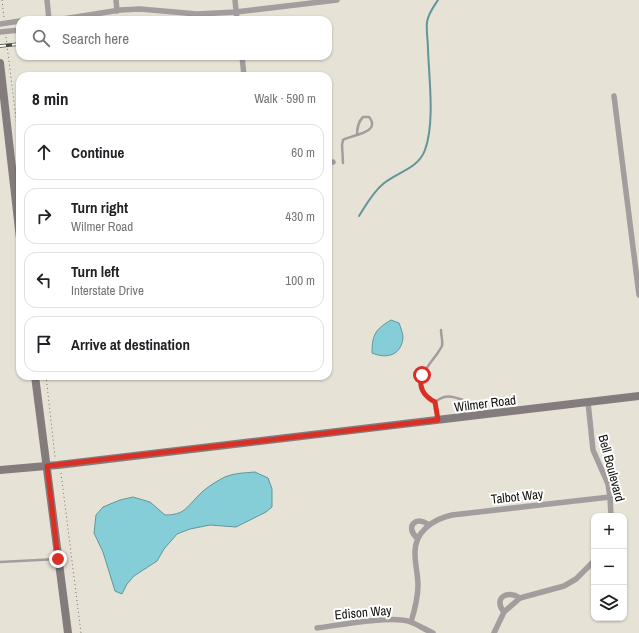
<!DOCTYPE html>
<meta charset="utf-8">
<style>
body{margin:0;font-family:"Archivo Narrow",sans-serif;background:#f2f2f2;color:#202124}
.controls{position:absolute;right:12px;bottom:12px;display:grid;overflow:hidden;border-radius:8px;box-shadow:0 1px 3px #0004}
.controls button{width:36px;height:36px;display:grid;place-items:center;padding:0;border:0;border-bottom:1px solid #e0e0e0;background:#fff;color:#202124;font:20px sans-serif}
.stop{position:absolute;width:12px;height:12px;margin:-9px;border:3px solid #d93025;border-radius:50%;background:#fff}
.stop.end{background:#d93025;border-color:#fff;box-shadow:0 1px 4px #0008}
.list{margin:0;padding:0;list-style:none}
h2{display:flex;justify-content:space-between;align-items:center;height:52px;margin:0;padding:0 16px;font-size:17px}
h2 small{font-size:13px;font-weight:400;color:#757577}
.list li{display:grid;grid-template-columns:26px 1fr auto;gap:12px;align-items:center;box-sizing:border-box;height:56px;margin:0 8px 8px;padding:0 8px;border:1px solid #e0e0e0;border-radius:12px}
.list b{display:block;font-size:15px;white-space:nowrap}
.list p{margin:0;font-size:13px;white-space:nowrap;color:#757577}
.list em{font-size:13px;font-style:normal;color:#757577}
.icon{flex:none;width:22px;height:22px;fill:none;stroke:currentColor;stroke-width:2;stroke-linecap:round;stroke-linejoin:round}
.map{position:relative;flex:none;width:639px;height:633px;overflow:hidden}
.search{position:absolute;background:#fff;box-shadow:0 1px 3px #0004;left:16px;top:16px;width:316px;height:44px;display:flex;align-items:center;gap:10px;box-sizing:border-box;padding:0 14px;border-radius:12px;color:#757577;font-size:15px}
.panel{position:absolute;background:#fff;box-shadow:0 1px 3px #0004;left:16px;top:72px;width:316px;height:308px;border-radius:12px}
.map>svg:first-child{display:block}
</style>
<div class="map">
<svg width="639" height="633" viewBox="0 0 639 633">
<rect width="100%" height="100%" fill="#e6e2d6"/>
<g fill="#85ced7" stroke="#62959a">
<path d="M391 320 399 323C401 328 403 334 403 338 401 356 386 359 372 353 372 334 376 329 391 320Z"/>
<path d="M255 472 268 478 272 489V507L266 512 236 527 210 525 190 529 177 534 164 549 157 561 134 576 127 584 122 594 115 591 103 552 94 533 96 515 103 507 120 500 133 497 150 502 165 515C184 515 186 508 198 496 204 489 214 483 221 479 231 473 244 473 255 472Z"/>
</g>
<g fill="none" stroke-linecap="round" stroke-linejoin="round">
<path stroke="#62959a" stroke-width="2" d="M359 216C366 205 373 192 383 184 397 172 418 169 425 150 435 122 429 79 428 49 428 41 426 30 427 22 428 14 434 6 438 0"/>
<g stroke="#737069" stroke-width="1" stroke-dasharray="1 3" stroke-linecap="butt">
<polyline points="2,0 4,18"/>
<polyline points="6,37 20,151"/>
<polyline points="46,376 55,457"/>
<polyline points="61,473 81,633"/>
</g>
<g stroke="#a39d9e" stroke-width="2.5">
<path d="M343 163 342 145 343 140C351 135 382 133 369 117H363C358 122 357 128 357 135"/>
<path d="M435 402C445 394 452 396 463 400L465 415"/>
<path d="M437 418 435 402C408 388 424 371 437 354 439 351 441 348 442 346 443 341 441 335 441 330"/>
<polyline points="0,562 58,559"/>
</g>
<g stroke="#a39d9e" stroke-width="5.5">
<polyline points="47,0 49,20"/>
<polyline points="116,0 117,11"/>
<polyline points="235,0 237,20"/>
<polyline points="29,20 31,20"/>
<polyline points="57,20 120,10 140,9 197,14 236,12 337,0"/>
<polyline points="0,24 20,21"/>
<polyline points="0,32 20,30"/>
<polyline points="242,56 244,76"/>
<polyline points="614,96 639,295"/>
<polyline points="328,163 333,162"/>
<polyline points="588,402 593,450 608,484 610,497 611,516"/>
<path d="M417 538C404 526 417 515 429 525"/>
<path d="M504 612C493 599 506 589 520 598"/>
<path d="M411 622C415 609 418 598 418 585 418 575 415 564 415 554 414 532 433 519 452 515L610 497"/>
<path d="M317 628C339 625 392 615 411 622 418 625 426 630 433 633"/>
<polyline points="494,633 504,612 520,598 564,586 576,579 594,561"/>
</g>
<g stroke="#847b7d" stroke-width="8">
<polyline points="0,63 20,238"/>
<polyline points="35,376 68,633"/>
<polyline points="0,470 58,465 639,396"/>
</g>
<defs>
<polyline id="rail" points="0,46 20,44"/>
</defs>
<use href="#rail" stroke="#484640" stroke-width="3.5"/>
<use href="#rail" stroke="#fff" stroke-width="2" stroke-dasharray="6" stroke-linecap="butt"/>
</g>
<g fill="none" stroke-linecap="round" stroke-linejoin="round">
<path stroke="#d93025" stroke-width="5" d="M58 559 47 466 438 420 435 402C424 396 418 388 422 375"/>
</g>
<g text-anchor="middle" stroke-width="4" stroke-linejoin="round" paint-order="stroke">
<g font-size="13" fill="#11100c" stroke="#fff">
<text transform="translate(485 403) rotate(-7)" y="5">Wilmer Road</text>
<text transform="translate(612 468) rotate(75)" y="5">Bell Boulevard</text>
<text transform="translate(517 496) rotate(-6)" y="5">Talbot Way</text>
<text transform="translate(363 612) rotate(-5)" y="5">Edison Way</text>
</g>
</g>
</svg>
<div class="controls">
<button>+</button>
<button>−</button>
<button><svg class="icon" aria-label="layers" viewBox="0 0 24 24"><path d="M12 4l9 5-9 5-9-5zM3 14l9 5 9-5"/></svg></button>
</div>
<div class="stop" style="left:422px;top:375px"></div>
<div class="stop end" style="left:58px;top:559px"></div>
<div class="search"><svg class="icon" aria-label="search" viewBox="0 0 24 24"><circle cx="10" cy="10" r="6"/><path d="M15 15l6 6"/></svg>Search here</div>
<section class="panel">
<h2>8 min<small>Walk · 590 m</small></h2>
<ul class="list">
<li><svg class="icon" aria-label="ahead" viewBox="0 0 24 24"><path d="M12 20V5M6 11l6-6 6 6"/></svg><div><b>Continue</b></div><em>60 m</em></li>
<li><svg class="icon" aria-label="right" viewBox="0 0 24 24"><path d="M7 20v-9h11M14 6l5 5-5 5"/></svg><div><b>Turn right</b><p>Wilmer Road</p></div><em>430 m</em></li>
<li><svg class="icon" aria-label="left" viewBox="0 0 24 24"><path d="M17 20v-9H6M10 6l-5 5 5 5"/></svg><div><b>Turn left</b><p>Interstate Drive</p></div><em>100 m</em></li>
<li><svg class="icon" aria-label="arrive" viewBox="0 0 24 24"><path d="M6 21V4h12l-3 4 3 4H6"/></svg><div><b>Arrive at destination</b></div></li>
</ul>
</section>
</div>
